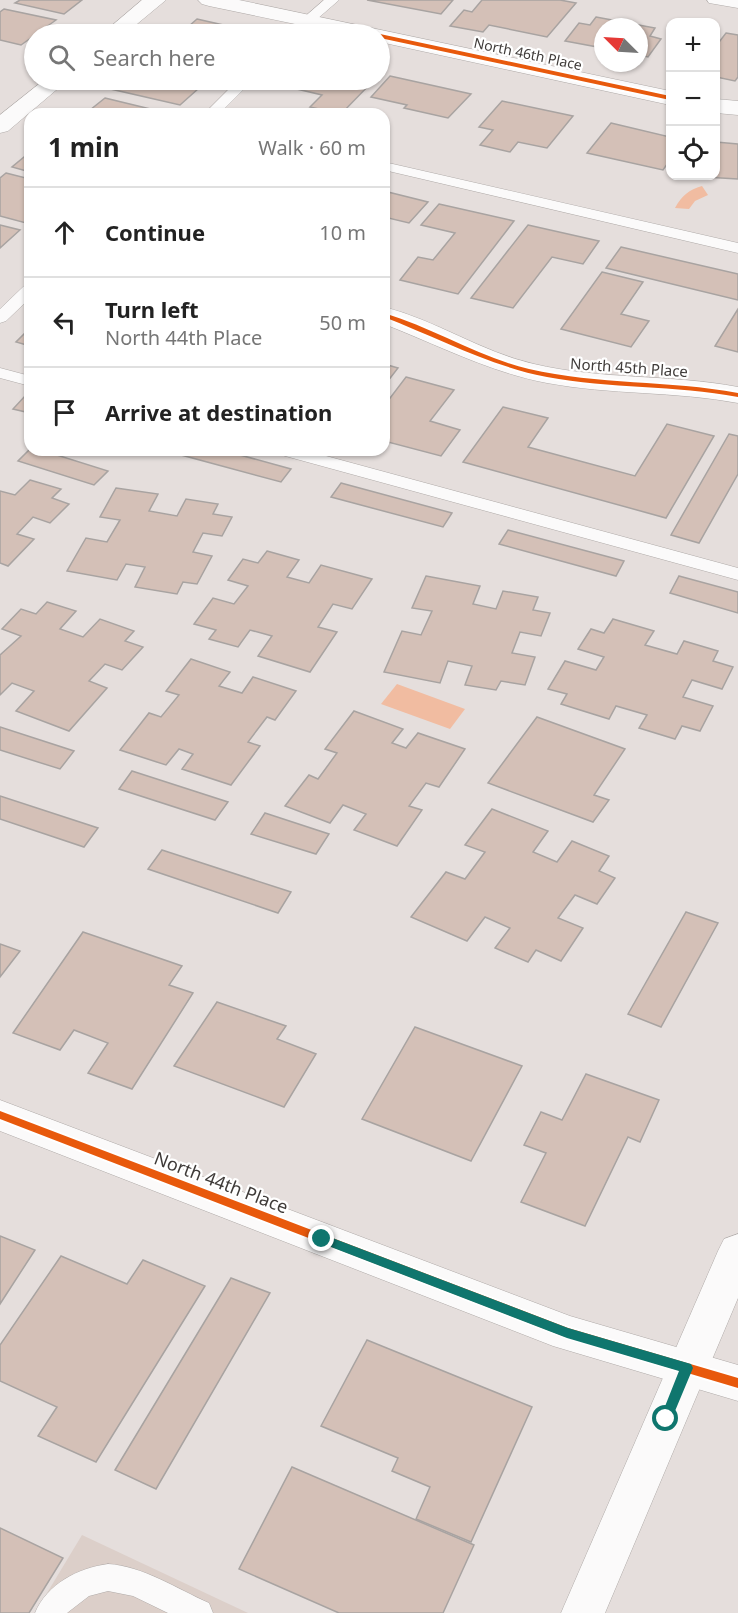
<!DOCTYPE html>
<meta charset="utf-8">
<style>
body{margin:0;font-family:"Noto Sans",sans-serif;background:#f6f6f6;color:#222}
.controls{position:absolute;right:18px;top:18px;display:grid;overflow:hidden;border-radius:12px;box-shadow:0 2px 4px #0004}
.controls button{width:54px;height:54px;display:grid;place-items:center;padding:0;border:0;border-bottom:2px solid #e0e0e0;background:#fff;color:#222;font:30px sans-serif}
.compass{position:absolute;left:594px;top:18px;width:54px;height:54px;border-radius:50%;background:#fff;box-shadow:0 2px 4px #0004;rotate:294deg}
.stop{position:absolute;width:18px;height:18px;margin:-14px;border:4px solid #0f766e;border-radius:50%;background:#fff}
.stop.end{background:#0f766e;border-color:#fff;box-shadow:0 2px 6px #0008}
.list{margin:0;padding:0;list-style:none}
h2{display:flex;justify-content:space-between;align-items:center;height:78px;margin:0;padding:0 24px;font-size:26px}
h2 small{font-size:20px;font-weight:400;color:#767676}
.list li{display:grid;grid-template-columns:39px 1fr auto;gap:18px;align-items:center;box-sizing:border-box;height:90px;padding:0 24px;border-top:2px solid #e0e0e0}
.list b{display:block;font-size:22px;white-space:nowrap}
.list p{margin:0;font-size:20px;white-space:nowrap;color:#767676}
.list em{font-size:20px;font-style:normal;color:#767676}
.icon{flex:none;width:33px;height:33px;fill:none;stroke:currentColor;stroke-width:2;stroke-linecap:round;stroke-linejoin:round}
.map{position:relative;flex:none;width:738px;height:1613px;overflow:hidden}
.search{position:absolute;background:#fff;box-shadow:0 2px 4px #0004;left:24px;top:24px;width:366px;height:66px;display:flex;align-items:center;gap:15px;box-sizing:border-box;padding:0 21px;border-radius:33px;color:#767676;font-size:22px}
.panel{position:absolute;background:#fff;box-shadow:0 2px 4px #0004;left:24px;top:108px;width:366px;height:348px;border-radius:18px}
.map>svg:first-child{display:block}
</style>
<div class="map">
<svg width="738" height="1613" viewBox="0 0 738 1613">
<rect width="100%" height="100%" fill="#e5dedc"/>
<polygon fill="#dccfc9" points="82,1535 248,1613 35,1613"/>
<g fill="#f1bca1">
<path d="M702 186 708 195 695 201 689 209 675 208C682 195 689 190 702 186Z"/>
<polygon points="397,684 465,709 450,729 381,704"/>
</g>
<g fill="#d4c0b7" stroke="#a8a3a1" stroke-width="1.5">
<polygon points="20,0 82,0 64,14 15,3"/>
<polygon points="367,0 453,0 441,14"/>
<polygon points="482,0 560,0 576,3 547,37 489,25 483,32 450,26 464,10 472,12"/>
<polygon points="4,9 56,20 21,45 0,40 0,12"/>
<polygon points="596,17 655,28 650,36 661,39 648,57 639,55 639,27 603,27 603,48 565,41 579,23 590,25"/>
<polygon points="197,19 245,30 240,34 180,34"/>
<polygon points="726,33 738,35 738,77 735,81 716,77 716,46"/>
<polygon points="390,76 471,94 448,118 404,108 407,105 371,97"/>
<polygon points="111,80 208,80 180,105 102,87"/>
<polygon points="303,80 374,80 341,114 310,107 322,95 297,89 307,80"/>
<polygon points="105,98 171,114 85,114"/>
<polygon points="502,101 573,116 547,148 518,142 510,152 480,145 493,130 479,127"/>
<polygon points="611,123 670,137 670,160 663,170 587,153"/>
<polygon points="716,142 738,144 738,179 687,176 716,176"/>
<polygon points="30,152 30,172 12,167"/>
<polygon points="6,173 30,179 30,219 26,223 0,216 0,178"/>
<polygon points="384,191 428,202 409,223 384,217"/>
<polygon points="439,204 514,221 458,294 400,280 418,257 433,260 455,233 421,225"/>
<polygon points="0,225 20,230 0,248"/>
<polygon points="528,225 599,241 583,264 552,257 513,308 471,298"/>
<polygon points="621,247 738,274 738,300 606,268"/>
<polygon points="602,272 643,282 621,314 649,321 631,347 561,329"/>
<polygon points="738,309 738,352 715,346"/>
<polygon points="30,328 30,346 16,342"/>
<polygon points="384,364 398,368 384,386"/>
<polygon points="406,377 454,390 430,421 460,430 441,456 384,441 384,406"/>
<polygon points="25,396 30,397 30,413 13,409"/>
<polygon points="503,407 548,418 528,447 635,476 667,424 714,436 666,518 463,462"/>
<polygon points="729,434 738,436 738,474 699,543 671,535"/>
<polygon points="30,449 41,450 108,471 94,485 18,461"/>
<polygon points="177,450 222,450 291,469 281,482 174,453"/>
<polygon points="30,480 61,489 52,498 69,504 50,523 33,517 17,534 34,539 8,566 0,563 0,491 15,495"/>
<polygon points="341,483 452,513 443,527 331,497"/>
<polygon points="116,488 158,494 149,511 177,516 186,499 218,504 213,514 232,517 222,536 203,533 193,552 212,556 197,584 183,582 177,594 135,587 145,567 126,564 117,580 67,571 86,538 107,542 120,520 100,517"/>
<polygon points="508,530 624,561 616,576 499,544"/>
<polygon points="267,551 299,560 287,577 309,583 321,565 372,579 352,609 333,604 318,627 337,632 310,672 258,656 272,636 250,630 238,647 209,639 216,630 194,624 213,598 234,604 248,586 228,580 243,559 258,563"/>
<polygon points="426,576 480,586 473,604 496,609 503,591 538,597 533,610 550,613 541,636 520,632 512,653 535,657 525,685 501,681 496,690 465,685 472,666 448,661 440,683 384,672 402,631 421,635 432,611 412,608"/>
<polygon points="679,576 738,592 738,613 670,593"/>
<polygon points="47,602 76,611 60,629 83,637 100,619 134,631 125,641 143,647 122,670 105,664 89,681 107,688 69,731 16,711 34,691 12,683 0,695 0,655 21,636 2,629 21,609 36,614"/>
<polygon points="613,619 654,631 645,645 677,654 684,641 718,651 713,661 733,667 722,689 692,680 683,697 713,706 700,731 682,726 675,739 639,728 647,715 616,706 609,719 561,704 567,694 548,689 565,661 596,670 604,657 578,649 591,629 604,633"/>
<polygon points="191,659 230,672 219,686 242,693 253,677 296,691 275,720 267,717 248,742 260,746 231,785 182,769 193,754 179,749 166,765 120,750 149,713 161,717 179,695 166,691"/>
<polygon points="354,711 403,729 392,743 406,748 418,733 465,749 439,787 426,783 409,806 422,810 397,846 354,830 366,814 343,805 330,823 285,806 309,775 318,779 337,753 325,749"/>
<polygon points="537,717 625,749 594,795 609,800 593,822 488,783"/>
<polygon points="0,727 74,751 60,769 0,750"/>
<polygon points="132,771 228,802 215,820 119,789"/>
<polygon points="0,796 98,828 84,847 0,819"/>
<polygon points="492,809 548,831 533,852 557,862 572,841 609,856 599,871 615,878 597,904 575,895 558,918 583,928 561,961 536,950 528,962 495,948 510,928 485,917 467,941 411,917 446,872 465,879 485,852 465,845"/>
<polygon points="265,813 329,834 316,854 251,834"/>
<polygon points="162,850 291,892 278,913 148,869"/>
<polygon points="686,912 718,923 661,1027 628,1014"/>
<polygon points="83,932 182,966 169,985 193,993 132,1089 88,1073 108,1043 74,1030 60,1050 13,1033"/>
<polygon points="0,944 20,951 0,977"/>
<polygon points="217,1002 286,1026 277,1039 316,1054 284,1107 174,1066"/>
<polygon points="415,1027 522,1066 471,1161 362,1119"/>
<polygon points="586,1074 659,1100 640,1142 628,1137 585,1226 521,1202 546,1153 524,1145 541,1112 562,1120"/>
<polygon points="0,1236 35,1250 0,1304"/>
<polygon points="61,1256 127,1284 143,1260 205,1286 96,1462 38,1436 57,1407 0,1381 0,1345"/>
<polygon points="231,1278 270,1293 156,1489 115,1470"/>
<polygon points="367,1340 532,1407 471,1542 416,1519 430,1487 392,1471 398,1458 321,1426"/>
<polygon points="292,1467 474,1545 443,1613 339,1613 239,1569"/>
<polygon points="0,1528 63,1558 29,1613 0,1613"/>
</g>
<g fill="none" stroke-linecap="round" stroke-linejoin="round">
<defs>
<g id="service">
<polygon points="324,0 339,0 300,34 285,34"/>
<polygon points="707,0 738,0 738,8 709,3"/>
<polygon points="238,80 253,80 219,114 204,114"/>
<polygon points="384,162 738,243 738,253 384,170"/>
<polygon points="30,284 30,298 6,321 0,323 0,309 24,286"/>
<polygon points="0,368 30,376 30,386 0,378"/>
<polygon points="275,450 304,450 738,568 738,580 278,454"/>
<path d="M108 1564C143 1566 177 1589 209 1603L213 1613H168L133 1596 108 1591 89 1596 67 1613H35C47 1584 78 1568 108 1564Z"/>
</g>
<g id="minor">
<polygon points="142,0 166,0 125,34 102,34"/>
<polygon points="198,0 239,0 670,91 670,105 380,42 380,34 343,34 209,6 202,4"/>
<polygon points="44,80 68,80 8,131 0,133 0,115"/>
<polygon points="716,99 738,101 738,115 716,113"/>
<path d="M384 307C436 320 481 352 534 364 601 380 670 374 738 387V403C675 391 610 395 547 383 489 372 438 345 384 324Z"/>
<polygon points="0,1100 570,1316 738,1365 738,1401 553,1346 0,1131"/>
</g>
<polygon id="secondary" points="738,1234 738,1298 605,1613 561,1613 718,1251 724,1239"/>
</defs>
<use href="#service" stroke="#afaaa8" stroke-width="1"/>
<use href="#minor" stroke="#afaaa8" stroke-width="1"/>
<use href="#secondary" stroke="#afaaa8" stroke-width="1"/>
<use href="#service" fill="#fbfafa" fill-rule="evenodd"/>
<use href="#minor" fill="#fbfafa" fill-rule="evenodd"/>
<use href="#secondary" fill="#fbfafa" fill-rule="evenodd"/>
<defs>
<g id="cycleway">
<polygon points="379,34 380,34 670,96 670,100 380,38"/>
<path d="M384 313C434 328 478 357 529 369 598 385 669 380 738 393V397C675 385 610 389 547 377 490 366 438 338 384 317Z"/>
<polygon points="0,1111 568,1328 738,1378 738,1388 563,1336 0,1119"/>
</g>
</defs>
<use href="#cycleway" stroke="#fff" stroke-width="4"/>
<use href="#cycleway" fill="#e8590c" fill-rule="evenodd"/>
</g>
<polygon fill="#0f766e" points="322,1234 568,1328 691,1364 693,1368 670,1423 666,1425 660,1419 679,1371 567,1338 318,1242 316,1239"/>
<g text-anchor="middle" stroke-width="4.5" stroke-linejoin="round" paint-order="stroke">
<g font-size="14" fill="#3f3b39" stroke="#fff">
<text transform="translate(528 54) rotate(12)" y="5">North 46th Place</text>
</g>
<g font-size="15" fill="#3f3b39" stroke="#fff">
<text transform="translate(629 368) rotate(4)" y="5">North 45th Place</text>
</g>
<g font-size="18" fill="#3f3b39" stroke="#fff">
<text transform="translate(221 1183) rotate(21)" y="6">North 44th Place</text>
</g>
</g>
</svg>
<div class="controls">
<button>+</button>
<button>−</button>
<button><svg class="icon" aria-label="locate" viewBox="0 0 24 24"><circle cx="12" cy="12" r="6"/><path d="M12 2v4M12 18v4M2 12h4M18 12h4"/></svg></button>
</div>
<svg class="compass" viewBox="-18 -18 36 36"><path d="M0-13l5 13h-10z" fill="#e53935"/><path d="M0 13l5-13h-10z" fill="#767676"/></svg>
<div class="stop" style="left:666px;top:1419px"></div>
<div class="stop end" style="left:322px;top:1239px"></div>
<div class="search"><svg class="icon" aria-label="search" viewBox="0 0 24 24"><circle cx="10" cy="10" r="6"/><path d="M15 15l6 6"/></svg>Search here</div>
<section class="panel">
<h2>1 min<small>Walk · 60 m</small></h2>
<ul class="list">
<li><svg class="icon" aria-label="ahead" viewBox="0 0 24 24"><path d="M12 20V5M6 11l6-6 6 6"/></svg><div><b>Continue</b></div><em>10 m</em></li>
<li><svg class="icon" aria-label="left" viewBox="0 0 24 24"><path d="M17 20v-9H6M10 6l-5 5 5 5"/></svg><div><b>Turn left</b><p>North 44th Place</p></div><em>50 m</em></li>
<li><svg class="icon" aria-label="arrive" viewBox="0 0 24 24"><path d="M6 21V4h12l-3 4 3 4H6"/></svg><div><b>Arrive at destination</b></div></li>
</ul>
</section>
</div>
